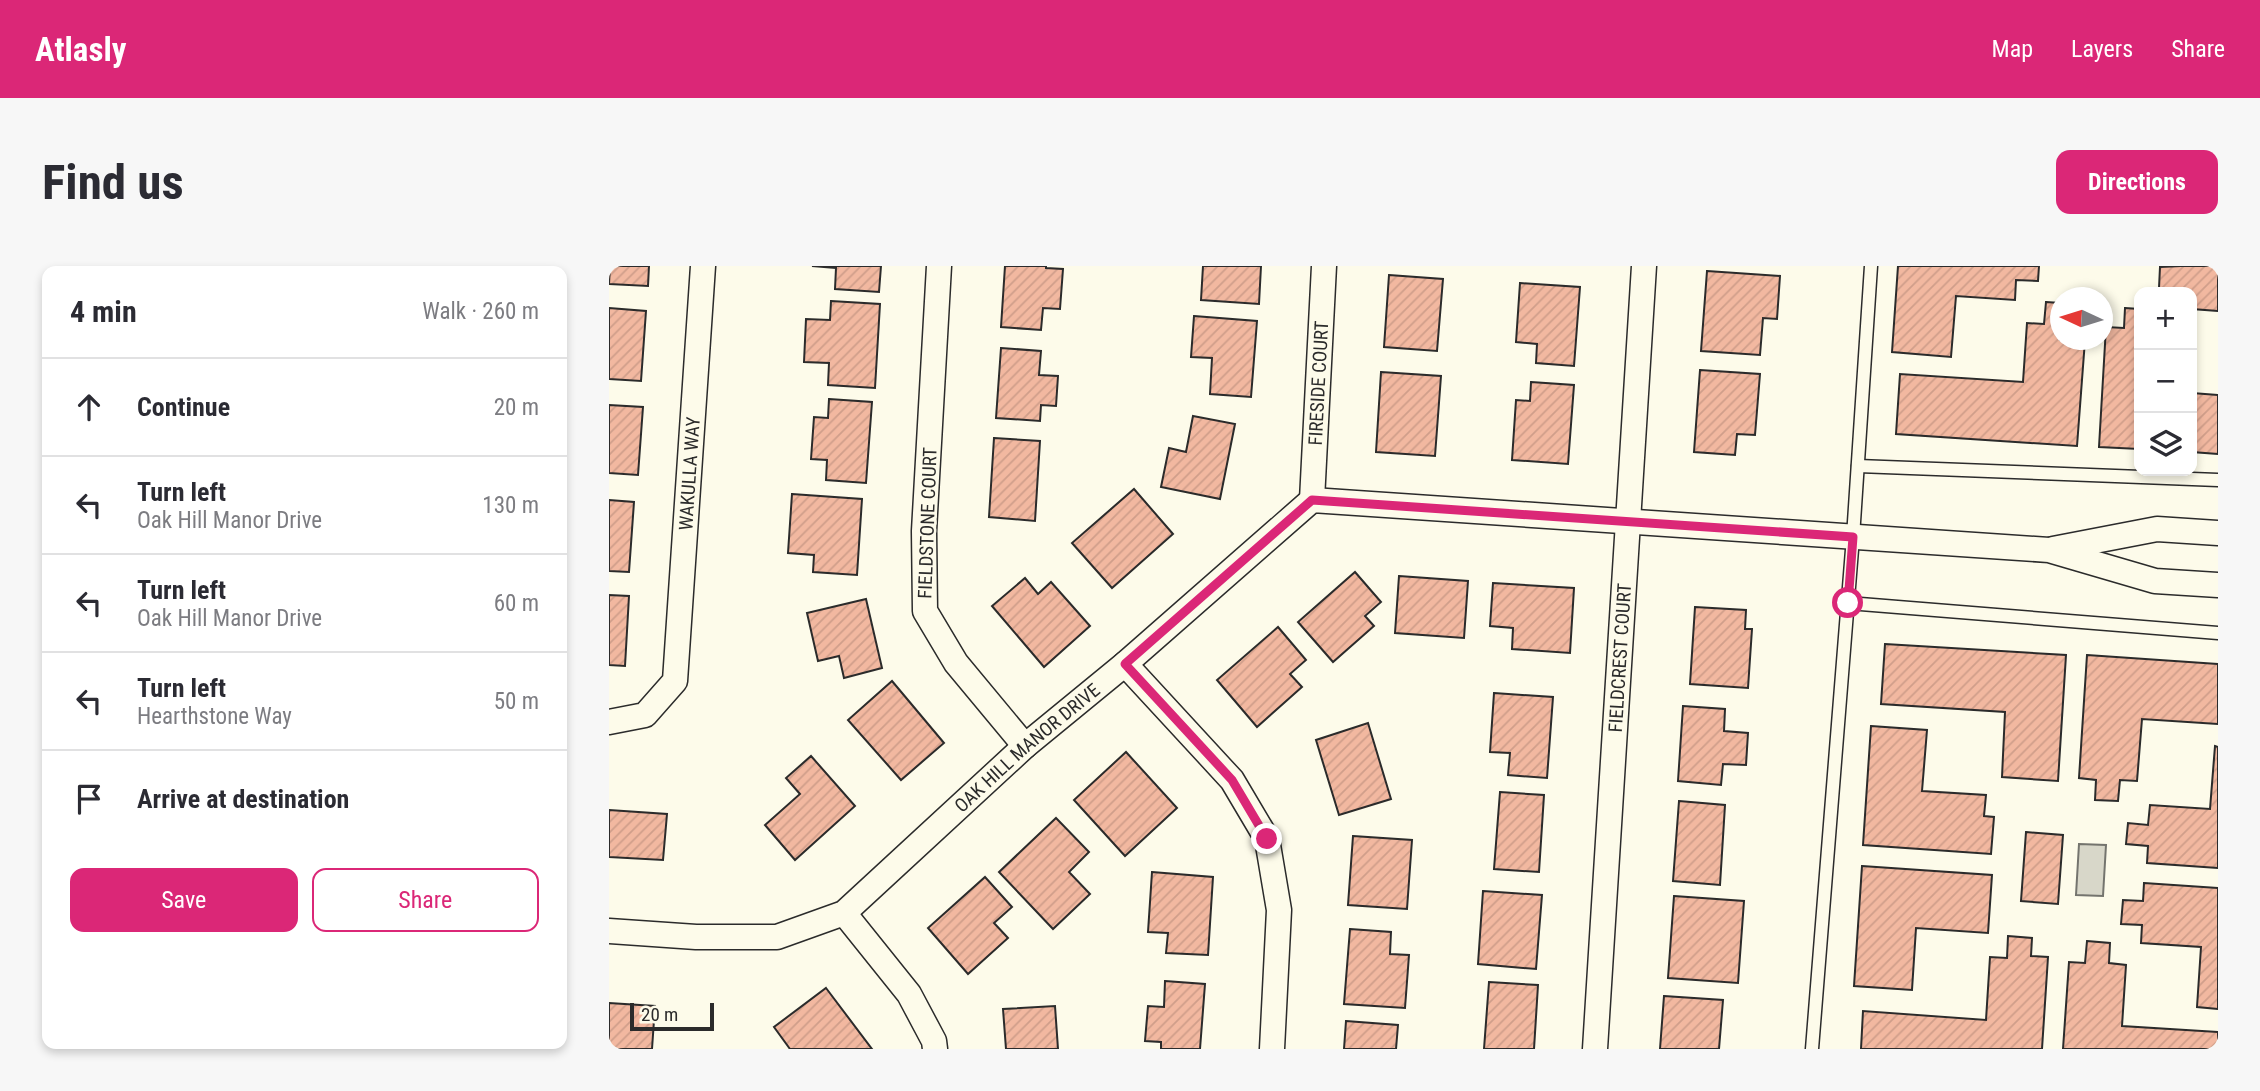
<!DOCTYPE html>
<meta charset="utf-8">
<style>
body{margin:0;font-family:"Roboto Condensed",sans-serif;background:#f7f7f7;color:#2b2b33}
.controls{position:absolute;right:21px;top:21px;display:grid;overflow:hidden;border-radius:14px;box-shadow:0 4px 10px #0003}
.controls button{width:63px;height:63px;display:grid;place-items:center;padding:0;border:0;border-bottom:2px solid #e1e1e2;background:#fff;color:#2b2b33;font:35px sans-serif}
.compass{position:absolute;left:1441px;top:21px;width:63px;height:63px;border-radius:50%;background:#fff;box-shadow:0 4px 10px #0003;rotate:274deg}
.scale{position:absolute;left:21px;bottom:18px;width:84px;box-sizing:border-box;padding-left:7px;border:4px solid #2b2b2b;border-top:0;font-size:19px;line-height:24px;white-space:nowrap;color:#2b2b2b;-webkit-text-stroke:5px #fdfbea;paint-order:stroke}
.stop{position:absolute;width:21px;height:21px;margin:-16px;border:5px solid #db2777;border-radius:50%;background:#fff}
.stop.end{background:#db2777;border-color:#fff;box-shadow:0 2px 7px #0008}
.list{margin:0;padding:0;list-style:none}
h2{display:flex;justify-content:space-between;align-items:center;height:91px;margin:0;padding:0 28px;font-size:30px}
h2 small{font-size:23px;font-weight:400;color:#7c7c81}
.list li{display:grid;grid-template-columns:46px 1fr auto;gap:21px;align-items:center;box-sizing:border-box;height:98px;padding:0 28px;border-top:2px solid #e1e1e2}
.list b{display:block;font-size:26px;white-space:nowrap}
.list p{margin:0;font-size:23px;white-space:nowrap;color:#7c7c81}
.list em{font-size:23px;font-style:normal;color:#7c7c81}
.actions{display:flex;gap:14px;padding:21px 28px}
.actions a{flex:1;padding:16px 0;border:2px solid #db2777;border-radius:14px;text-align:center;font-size:24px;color:#db2777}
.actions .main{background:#db2777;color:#fff}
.icon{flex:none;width:38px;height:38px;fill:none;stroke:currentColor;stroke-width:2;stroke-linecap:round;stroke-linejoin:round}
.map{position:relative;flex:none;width:1609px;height:783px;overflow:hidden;border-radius:14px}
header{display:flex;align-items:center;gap:42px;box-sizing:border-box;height:98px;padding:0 35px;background:#db2777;color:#fff}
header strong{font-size:33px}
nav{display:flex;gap:38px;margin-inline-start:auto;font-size:24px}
.intro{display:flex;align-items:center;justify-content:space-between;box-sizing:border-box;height:168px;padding:0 42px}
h1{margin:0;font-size:49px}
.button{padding:18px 32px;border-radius:14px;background:#db2777;color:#fff;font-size:24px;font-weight:700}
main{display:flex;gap:42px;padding:0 42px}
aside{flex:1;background:#fff;border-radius:14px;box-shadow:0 4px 10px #0003}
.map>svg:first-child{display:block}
</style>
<header>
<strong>Atlasly</strong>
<nav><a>Map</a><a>Layers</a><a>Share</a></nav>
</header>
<div class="intro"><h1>Find us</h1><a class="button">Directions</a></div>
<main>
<aside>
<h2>4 min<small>Walk · 260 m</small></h2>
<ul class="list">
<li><svg class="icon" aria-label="ahead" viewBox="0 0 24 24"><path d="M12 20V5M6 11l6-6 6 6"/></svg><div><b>Continue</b></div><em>20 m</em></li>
<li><svg class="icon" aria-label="left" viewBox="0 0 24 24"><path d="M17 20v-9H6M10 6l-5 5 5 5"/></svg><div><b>Turn left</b><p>Oak Hill Manor Drive</p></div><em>130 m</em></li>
<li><svg class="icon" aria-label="left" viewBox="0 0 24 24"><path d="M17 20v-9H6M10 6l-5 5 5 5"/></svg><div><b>Turn left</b><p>Oak Hill Manor Drive</p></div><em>60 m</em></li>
<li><svg class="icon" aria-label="left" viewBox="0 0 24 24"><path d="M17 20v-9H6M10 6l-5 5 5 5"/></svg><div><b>Turn left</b><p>Hearthstone Way</p></div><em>50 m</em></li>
<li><svg class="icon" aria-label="arrive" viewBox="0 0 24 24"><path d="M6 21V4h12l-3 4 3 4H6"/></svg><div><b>Arrive at destination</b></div></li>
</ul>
<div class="actions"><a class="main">Save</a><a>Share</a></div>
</aside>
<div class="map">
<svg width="1609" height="783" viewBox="0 0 1609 783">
<defs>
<pattern id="building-hatch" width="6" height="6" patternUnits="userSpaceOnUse" patternTransform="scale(1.75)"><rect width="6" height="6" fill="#f2b8a0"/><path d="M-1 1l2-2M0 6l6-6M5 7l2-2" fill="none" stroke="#d09e8a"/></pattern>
</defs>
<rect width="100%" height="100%" fill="#fdfbea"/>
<polygon fill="#d8d7c9" stroke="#74746e" stroke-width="2" points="1470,578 1497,579 1494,630 1467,629"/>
<g fill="url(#building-hatch)" stroke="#2b2b2b" stroke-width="2">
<polygon points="1,0 40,0 39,20 0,18"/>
<polygon points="203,0 272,0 270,26 226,23 227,2"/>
<polygon points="396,0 437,0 437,2 454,3 451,43 434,42 432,64 392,61"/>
<polygon points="594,0 652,0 650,38 592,34"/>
<polygon points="1289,0 1430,0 1429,15 1407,14 1406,34 1347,30 1342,91 1283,86"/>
<polygon points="1572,0 1609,0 1609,45 1583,43 1583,26 1550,22 1551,1"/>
<polygon points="1098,5 1171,10 1168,53 1154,52 1151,89 1092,85"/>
<polygon points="780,9 834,13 828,85 775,81"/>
<polygon points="911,17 971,21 965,100 927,97 928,78 907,76"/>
<polygon points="222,35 271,38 266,122 219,119 220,97 195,96 197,53 221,54"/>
<polygon points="1437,36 1451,37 1451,74 1476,74 1468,180 1287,168 1291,108 1414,116 1418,57 1435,58"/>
<polygon points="0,42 37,45 32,115 0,113"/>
<polygon points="1516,42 1530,43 1530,183 1490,181 1497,61 1515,62"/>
<polygon points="585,50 648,55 642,131 601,128 603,92 582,91"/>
<polygon points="392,82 432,85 430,109 449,110 447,140 432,139 431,155 387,152"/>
<polygon points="1091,104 1151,108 1146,169 1128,168 1126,189 1085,186"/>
<polygon points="772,106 832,110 826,190 767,186"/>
<polygon points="922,116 965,119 959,198 903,194 907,134 921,135"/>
<polygon points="1583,127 1609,129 1609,188 1583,186"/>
<polygon points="220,133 263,136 257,217 217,214 218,194 202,193 205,151 219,152"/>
<polygon points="0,139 34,141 29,209 0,207"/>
<polygon points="584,150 626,158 611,233 552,221 560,182 577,186"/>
<polygon points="385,172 431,175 426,255 380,251"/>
<polygon points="525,223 564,268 503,322 463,277"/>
<polygon points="183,228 253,233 248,309 204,306 205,289 179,287"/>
<polygon points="0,234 25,236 20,306 0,305"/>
<polygon points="746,306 772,336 756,350 765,360 724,396 689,356"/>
<polygon points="790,310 859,315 855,372 786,367"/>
<polygon points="416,312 429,328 442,316 481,360 435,401 383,340"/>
<polygon points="884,317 965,322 961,387 903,383 904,362 881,360"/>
<polygon points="0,329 20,330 16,400 0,399"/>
<polygon points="257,333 273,402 235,412 230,390 209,395 198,347"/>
<polygon points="1086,341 1137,344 1136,363 1143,363 1139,422 1081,418"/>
<polygon points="669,361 697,394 681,408 693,421 648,461 608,414"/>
<polygon points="1276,378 1457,389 1449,515 1393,511 1396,446 1272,438"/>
<polygon points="1478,389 1609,398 1609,458 1533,453 1528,515 1511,514 1509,535 1486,534 1487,514 1470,512"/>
<polygon points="283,415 335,477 292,514 239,454"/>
<polygon points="885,427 944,431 938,512 899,509 901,487 881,486"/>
<polygon points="1074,440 1116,443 1115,465 1139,467 1137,499 1114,498 1112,519 1069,515"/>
<polygon points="759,457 782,533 730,549 707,474"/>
<polygon points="1262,460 1318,464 1313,525 1377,529 1375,550 1385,551 1382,588 1254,579"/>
<polygon points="1606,480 1609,481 1609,602 1538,597 1539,580 1517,578 1519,557 1539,559 1541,539 1601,543"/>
<polygon points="517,486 568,542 516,590 465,534"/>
<polygon points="202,490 246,540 186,594 156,559 191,528 177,512"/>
<polygon points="891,526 935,529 930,606 885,603"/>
<polygon points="1070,535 1116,539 1111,619 1064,615"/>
<polygon points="0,544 58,548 54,594 0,591"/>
<polygon points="447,552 480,586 460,606 481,628 444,663 390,606"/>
<polygon points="1417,566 1454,569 1449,638 1412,635"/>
<polygon points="744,570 803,574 798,643 739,639"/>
<polygon points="1253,600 1383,609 1379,667 1307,662 1303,724 1245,720"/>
<polygon points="543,606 604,611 599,689 557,687 559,667 539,666"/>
<polygon points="376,611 403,641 385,657 399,672 359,708 319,662"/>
<polygon points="1535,617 1609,622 1609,743 1588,741 1592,681 1532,677 1533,659 1512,658 1514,634 1534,635"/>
<polygon points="874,625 933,629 927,703 869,698"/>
<polygon points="1065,630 1135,635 1129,717 1059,712"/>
<polygon points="741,663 782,666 781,688 800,689 796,742 735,738"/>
<polygon points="1399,670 1423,672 1422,690 1439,691 1433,783 1252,783 1254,745 1377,754 1381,691 1398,692"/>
<polygon points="1478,675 1501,677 1500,697 1517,699 1513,760 1609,766 1609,783 1454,783 1460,696 1476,697"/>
<polygon points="556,715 596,718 591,783 552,783 552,776 536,775 539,740 555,741"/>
<polygon points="880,716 929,719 925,783 875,783"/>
<polygon points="217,722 263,783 181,783 165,761"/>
<polygon points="1055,730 1114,734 1110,783 1051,783"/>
<polygon points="0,737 46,740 43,783 0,783"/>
<polygon points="446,740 449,783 397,783 394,743"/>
<polygon points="737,755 789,759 787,783 735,783"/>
</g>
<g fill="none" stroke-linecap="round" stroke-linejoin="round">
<defs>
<g id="lane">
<polyline points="1249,200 1609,214"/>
<polyline points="1239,337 1609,367"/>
<polyline points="1203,783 1244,271 1262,0"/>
</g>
<g id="street">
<polyline points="330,0 315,265 316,345 347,397 416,480"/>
<path id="s1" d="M703 234 715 0"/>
<polyline points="1444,283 1548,263 1609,267"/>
<polyline points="516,398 623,514 658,573 670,644 663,783"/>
<path id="s2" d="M0 456 36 449 66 415 94 0"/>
<polyline points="235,647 300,728 325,775 326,783"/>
<path id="s3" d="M0 665 87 671H168L235 647 416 480 516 398 703 234 1440 284 1546 315 1609 319"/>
<path id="s4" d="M986 783 1035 0"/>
</g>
</defs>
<use href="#lane" stroke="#2b2b2b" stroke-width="15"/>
<use href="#street" stroke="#2b2b2b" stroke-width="27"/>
<use href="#lane" stroke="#fdfbea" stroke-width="12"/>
<use href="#street" stroke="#fdfbea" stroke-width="24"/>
</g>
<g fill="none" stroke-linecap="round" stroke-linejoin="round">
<polyline stroke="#db2777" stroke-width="9" points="658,573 623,514 516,398 703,234 1244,271 1239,337"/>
</g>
<g text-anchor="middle" stroke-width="5" stroke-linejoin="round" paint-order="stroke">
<g font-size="19" fill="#2b2b2b" stroke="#fdfbea">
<text dy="7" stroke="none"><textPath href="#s1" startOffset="117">FIRESIDE COURT</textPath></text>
<text dy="7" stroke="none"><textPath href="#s2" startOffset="290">WAKULLA WAY</textPath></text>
<text transform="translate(318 257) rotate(-88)" y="7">FIELDSTONE COURT</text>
<text dy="7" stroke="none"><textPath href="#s4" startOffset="392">FIELDCREST COURT</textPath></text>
<text dy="7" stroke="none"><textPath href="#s3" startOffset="486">OAK HILL MANOR DRIVE</textPath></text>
</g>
</g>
</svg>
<div class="controls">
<button>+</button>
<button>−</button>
<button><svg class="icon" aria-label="layers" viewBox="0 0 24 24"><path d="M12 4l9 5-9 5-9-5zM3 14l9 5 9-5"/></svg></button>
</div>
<svg class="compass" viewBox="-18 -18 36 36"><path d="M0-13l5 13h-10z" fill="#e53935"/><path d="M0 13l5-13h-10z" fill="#7c7c81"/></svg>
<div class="scale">20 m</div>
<div class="stop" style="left:1239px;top:337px"></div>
<div class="stop end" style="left:658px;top:573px"></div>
</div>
</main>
